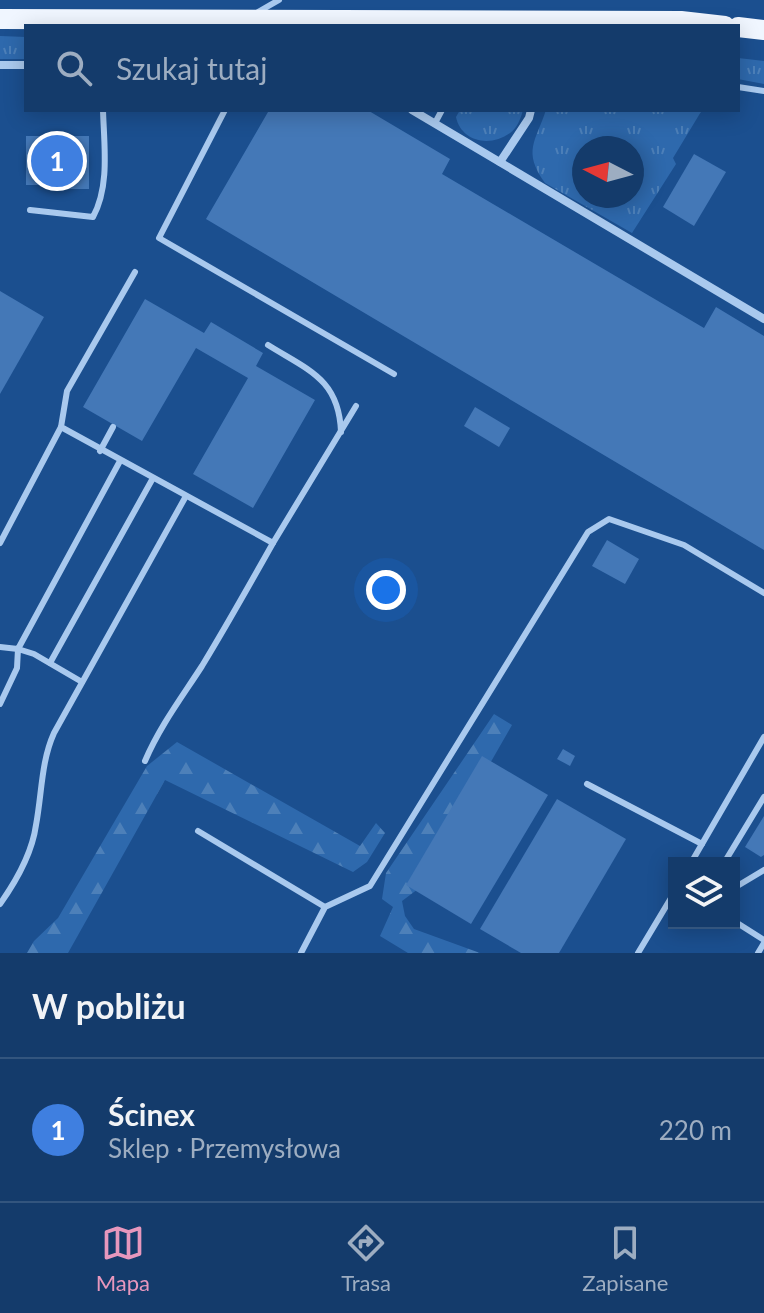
<!DOCTYPE html>
<html lang="pl">
<meta charset="utf-8">
<style>
body{margin:0;font-family:Lato,sans-serif;background:#214673;color:#f1f3f6}
.controls{position:absolute;right:24px;bottom:24px;display:grid;overflow:hidden;border-radius:0px;box-shadow:0 4px 20px #0003}
.controls button{width:72px;height:72px;display:grid;place-items:center;padding:0;border:0;border-bottom:2px solid #33557e;background:#143b6b;color:#f1f3f6;font:40px sans-serif}
.compass{position:absolute;left:572px;top:136px;width:72px;height:72px;border-radius:50%;background:#143b6b;box-shadow:0 4px 20px #0003;rotate:276deg}
.you{position:absolute;left:386px;top:590px;width:28px;height:28px;margin:-20px;border:6px solid #fff;border-radius:50%;background:#1a73e8;box-shadow:0 0 0 12px #1a73e833}
.badge{display:grid;place-items:center;width:52px;height:52px;border-radius:50%;background:#e797bd;color:#fff;font-size:26px;font-weight:700}
.pin{position:absolute;translate:-50% -50%;border:4px solid #fff;box-shadow:0 2px 8px #0006}
.list{margin:0;padding:0;list-style:none}
h2{display:flex;justify-content:space-between;align-items:center;height:104px;margin:0;padding:0 32px;font-size:34px}
h2 small{font-size:26px;font-weight:400;color:#9dadc1}
.list li{display:grid;grid-template-columns:52px 1fr auto;gap:24px;align-items:center;box-sizing:border-box;height:144px;padding:0 32px;border-top:2px solid #33557e}
.list b{display:block;font-size:30px;white-space:nowrap}
.list p{margin:0;font-size:26px;white-space:nowrap;color:#9dadc1}
.list em{font-size:26px;font-style:normal;color:#9dadc1}
.icon{flex:none;width:44px;height:44px;fill:none;stroke:currentColor;stroke-width:2;stroke-linecap:round;stroke-linejoin:round}
.map{position:relative;flex:none;width:764px;height:953px;overflow:hidden}
.search{position:absolute;background:#143b6b;box-shadow:0 4px 20px #0003;left:24px;right:24px;top:24px;height:88px;display:flex;align-items:center;gap:20px;box-sizing:border-box;padding:0 28px;border-radius:0px;color:#9dadc1;font-size:30px}
.sheet{height:248px;background:#143b6b}
nav{display:flex;justify-content:space-around;align-items:center;box-sizing:border-box;height:112px;border-top:2px solid #33557e;background:#143b6b;font-size:22px;color:#9dadc1}
nav a{display:grid;justify-items:center;gap:4px}
nav .on{color:#e797bd}
.map>svg:first-child{display:block}
</style>
<div class="map">
<svg width="764" height="953" viewBox="0 0 764 953">
<defs>
<pattern id="grass-tufts" width="24" height="20" patternUnits="userSpaceOnUse" patternTransform="scale(2)"><rect width="24" height="20" fill="#2e69ad"/><path d="M3 7l-1-3M5 7V3M7 7l1-3M15 17l-1-3M17 17v-4M19 17l1-3" fill="none" stroke="#4d80b9"/></pattern>
<pattern id="forest-firs" width="22" height="20" patternUnits="userSpaceOnUse" patternTransform="scale(2)"><rect width="22" height="20" fill="#2e69ad"/><path d="M5 1l3.5 6h-7zM16 11l3.5 6h-7z" fill="#4d80b9"/></pattern>
</defs>
<rect width="100%" height="100%" fill="#1b4f8f"/>
<g fill="url(#grass-tufts)" fill-rule="evenodd">
<polygon points="0,36 26,37 26,59 0,59"/>
<polygon points="738,58 764,61 764,84 738,79"/>
<path d="M460 110H523C521 118 517 128 510 133 489 148 461 141 456 117Z"/>
<path d="M546 110H702L673 158 676 164 632 233 545 183C522 151 536 141 546 110ZM584 148H632V196H584Z"/>
</g>
<g fill="url(#forest-firs)">
<polygon points="494,714 512,725 418,889 402,901 405,916 414,929 480,953 408,953 380,936 393,907 382,899 386,873"/>
<polygon points="177,742 360,846 376,823 385,833 367,862 353,872 165,780 68,953 27,953 34,941 58,918 147,766"/>
</g>
<g fill="#4478b7">
<polygon points="369,111 450,159 442,174 704,328 716,307 764,336 764,550 206,219 268,112"/>
<polygon points="26,136 89,136 89,189 65,189 65,185 26,185"/>
<polygon points="694,154 726,172 694,226 663,207"/>
<polygon points="0,291 44,317 0,394"/>
<polygon points="145,299 204,333 211,322 263,353 256,366 315,400 253,508 193,474 248,378 196,348 142,441 83,407"/>
<polygon points="475,407 510,428 499,447 464,426"/>
<polygon points="607,540 639,559 625,584 592,566"/>
<polygon points="563,749 575,756 570,766 557,759"/>
<polygon points="482,756 548,795 471,924 406,885"/>
<polygon points="557,799 626,839 559,953 521,953 480,929"/>
<polygon points="764,816 764,855 761,857 745,847"/>
</g>
<g fill="none" stroke-linecap="round" stroke-linejoin="round">
<g stroke="#a9c9ee" stroke-width="6">
<polyline points="258,12 279,0"/>
<polyline points="738,87 764,91"/>
<polyline points="225,110 159,238 394,374"/>
<polyline points="435,123 442,110"/>
<path d="M30 210 93 217C110 186 104 145 103 110"/>
<path d="M135 272 67 391 61 427 273 543C250 584 227 625 202 666 182 697 160 726 145 761"/>
<path d="M268 345C308 370 339 379 341 432"/>
<polyline points="100,451 113,427"/>
<polyline points="0,543 61,427"/>
<polyline points="273,543 356,406"/>
<polyline points="0,647 18,649 120,461"/>
<polyline points="50,663 153,478"/>
<polyline points="0,704 17,668 18,649 34,654 82,682"/>
<polyline points="587,784 702,844"/>
<polyline points="198,831 325,907"/>
<polyline points="691,863 764,737"/>
<polyline points="724,863 764,797"/>
<polyline points="734,888 764,870"/>
<path d="M0 904C17 880 32 854 36 825 42 793 41 762 54 733L186 496"/>
<polyline points="734,921 764,940"/>
<polyline points="301,953 325,907 370,886 588,532 609,519 684,545 764,593"/>
<polyline points="638,953 674,893"/>
<polyline points="758,953 764,943"/>
</g>
<g stroke="#a9c9ee" stroke-width="8">
<polyline points="0,65 26,65"/>
<polyline points="412,110 764,319"/>
<polyline points="500,162 529,118 531,110"/>
</g>
<g stroke="#f0f6ff" stroke-width="20">
<polyline points="0,19 681,21 725,26"/>
<polyline points="738,27 764,30"/>
</g>
</g>
</svg>
<div class="controls">
<button><svg class="icon" aria-label="layers" viewBox="0 0 24 24"><path d="M12 4l9 5-9 5-9-5zM3 14l9 5 9-5"/></svg></button>
</div>
<svg class="compass" viewBox="-18 -18 36 36"><path d="M0-13l5 13h-10z" fill="#e53935"/><path d="M0 13l5-13h-10z" fill="#9dadc1"/></svg>
<div class="you"></div>
<div class="pin badge" style="left:57px;top:161px;background:#3f7fe0">1</div>
<div class="search"><svg class="icon" aria-label="search" viewBox="0 0 24 24"><circle cx="10" cy="10" r="6"/><path d="M15 15l6 6"/></svg>Szukaj tutaj</div>
</div>
<section class="sheet">
<h2>W pobliżu<small></small></h2>
<ul class="list">
<li><span class="badge" style="background:#3f7fe0">1</span><div><b>Ścinex</b><p>Sklep · Przemysłowa</p></div><em>220 m</em></li>
</ul>
</section>
<nav>
<a class="on"><svg class="icon" aria-label="map" viewBox="0 0 24 24"><path d="M3 6l6-2 6 2 6-2v14l-6 2-6-2-6 2zM9 4v14M15 6v14"/></svg>Mapa</a>
<a><svg class="icon" aria-label="directions" viewBox="0 0 24 24"><path d="M12 3l9 9-9 9-9-9zM9 14v-3h6M13 9l2 2-2 2"/></svg>Trasa</a>
<a><svg class="icon" aria-label="saved" viewBox="0 0 24 24"><path d="M7 4h10v16l-5-4-5 4z"/></svg>Zapisane</a>
</nav>
